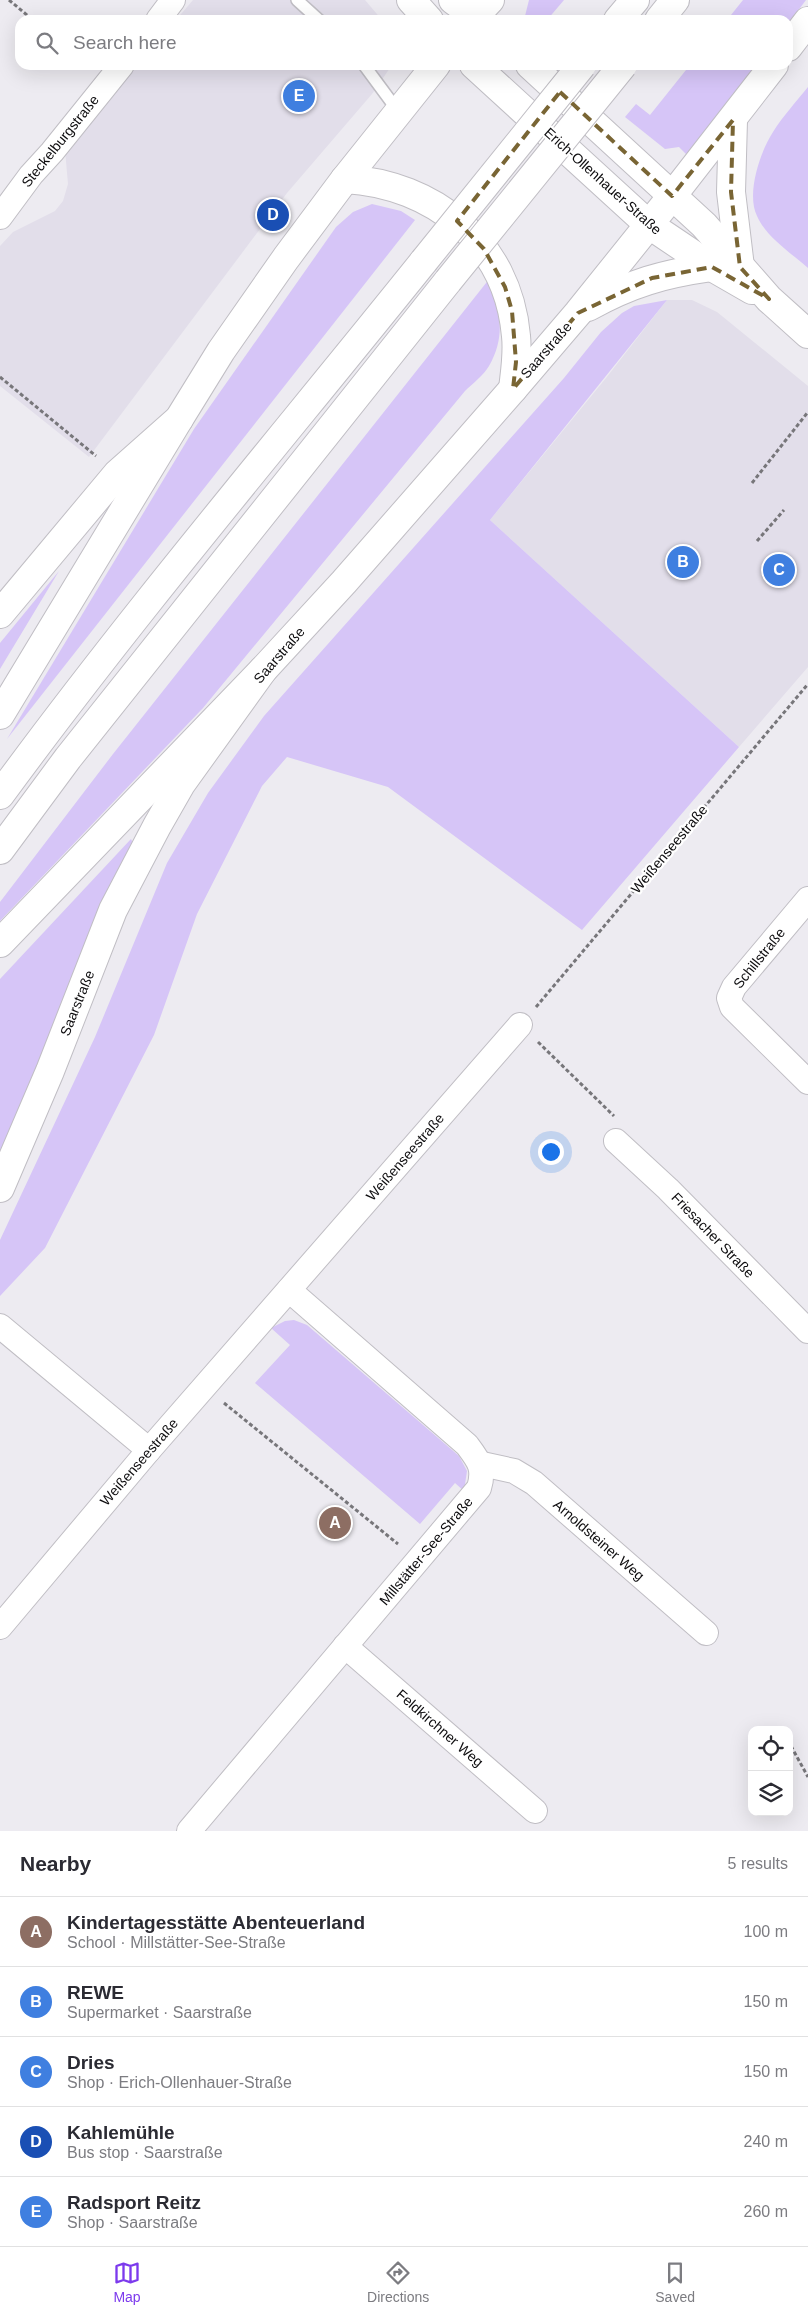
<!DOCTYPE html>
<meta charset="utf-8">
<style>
body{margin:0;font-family:Helvetica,sans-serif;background:#f2f2f3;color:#2b2b33}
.controls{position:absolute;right:15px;bottom:15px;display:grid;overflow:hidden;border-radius:10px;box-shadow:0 5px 20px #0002}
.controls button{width:45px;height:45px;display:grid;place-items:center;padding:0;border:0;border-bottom:1px solid #e1e1e2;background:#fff;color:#2b2b33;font:25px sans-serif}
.you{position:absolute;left:550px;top:1151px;width:18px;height:18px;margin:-12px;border:4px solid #fff;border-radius:50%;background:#1a73e8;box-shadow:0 0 0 8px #1a73e833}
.badge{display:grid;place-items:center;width:32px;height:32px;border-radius:50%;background:#7c3aed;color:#fff;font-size:16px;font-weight:700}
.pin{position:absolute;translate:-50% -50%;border:2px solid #fff;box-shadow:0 1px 5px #0006}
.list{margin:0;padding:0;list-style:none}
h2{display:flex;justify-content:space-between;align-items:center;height:65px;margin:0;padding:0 20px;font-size:21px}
h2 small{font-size:16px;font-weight:400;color:#7c7c81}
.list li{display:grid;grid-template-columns:32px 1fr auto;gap:15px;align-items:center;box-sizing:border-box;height:70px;padding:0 20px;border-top:1px solid #e1e1e2}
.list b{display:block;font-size:19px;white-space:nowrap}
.list p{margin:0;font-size:16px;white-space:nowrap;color:#7c7c81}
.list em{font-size:16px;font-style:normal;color:#7c7c81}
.icon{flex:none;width:28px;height:28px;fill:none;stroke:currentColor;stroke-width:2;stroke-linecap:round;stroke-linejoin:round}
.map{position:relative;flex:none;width:808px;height:1831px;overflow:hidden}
.search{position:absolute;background:#fff;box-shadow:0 5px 20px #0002;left:15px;right:15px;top:15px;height:55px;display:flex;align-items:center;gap:12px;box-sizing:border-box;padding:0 18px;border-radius:15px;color:#7c7c81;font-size:19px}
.sheet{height:415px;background:#fff}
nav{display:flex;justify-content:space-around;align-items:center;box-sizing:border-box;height:70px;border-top:1px solid #e1e1e2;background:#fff;font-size:14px;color:#7c7c81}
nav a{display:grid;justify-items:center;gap:2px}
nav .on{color:#7c3aed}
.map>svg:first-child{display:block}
</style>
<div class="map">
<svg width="808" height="1831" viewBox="0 0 808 1831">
<rect width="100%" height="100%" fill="#edebf1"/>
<g fill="#e2deea">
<polygon points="193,0 365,0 382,20 176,20"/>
<polygon points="138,65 392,65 372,94 287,193 89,457 0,386 0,246 13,232 55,211 63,201 68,184 65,150"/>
<polygon points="667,300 692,300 717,312 808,386 808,667 739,747 490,520 606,378"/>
</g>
<g fill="#d6c5f7">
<polygon points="529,0 564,0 547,20 524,20"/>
<polygon points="743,0 806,0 788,24 788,20 727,20"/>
<polygon points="690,65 757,65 696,146 686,154 679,147 665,149 625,117 636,104 650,115"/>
<path d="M808 87V268C791 253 766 237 757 216 746 194 760 152 773 132 783 116 796 102 808 87Z"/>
<polygon points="372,204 401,211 415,220 7,739 194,429 336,227 353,212"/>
<path d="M490 278C499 310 507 334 489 366 484 375 472 384 465 391L203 708 0 921V902L113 754Z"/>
<polygon points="667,300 490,520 739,747 582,930 388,787 287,757 262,786 197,914 154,1035 45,1248 0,1296 0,1240 95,1037 167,863 208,793 264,716 564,378 601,332 622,313 634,306"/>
<polygon points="59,571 0,669 0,643"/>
<polygon points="131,839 134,845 0,1161 0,979"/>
<polygon points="294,1320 307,1325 459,1456 467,1471 464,1491 455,1483 420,1524 255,1383 290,1345 271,1328 285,1321"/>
</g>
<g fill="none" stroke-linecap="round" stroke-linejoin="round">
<defs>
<g id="lane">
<polyline points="297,0 319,20"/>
<polyline points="364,65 398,111"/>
</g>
<g id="street">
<polyline points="158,20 173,0"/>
<polyline points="0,217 31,175 52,152 122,65"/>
<polyline points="808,899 734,987 729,998 732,1007 808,1082"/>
<polyline points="616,1141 668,1189 808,1331"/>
<polyline points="0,1326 149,1450"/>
<polyline points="482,1464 514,1471 534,1483 706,1633"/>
<polyline points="0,1627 149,1450 520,1025"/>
<polyline points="345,1646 535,1811"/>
<path d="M189 1831 479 1488C485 1468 479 1461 467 1445L289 1290"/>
</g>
<g id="secondary">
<polyline points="411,0 429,20"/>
<polyline points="453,0 480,20"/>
<polyline points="474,65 648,224 712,267 752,290"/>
<polyline points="530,65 704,225 769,299 808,334"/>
<path d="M345 179C434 184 508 243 516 336 518 354 515 371 513 389"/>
<path d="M588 307C631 283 663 274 712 267"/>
<polyline points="0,614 117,474 179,419 221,351 286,258 345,179 436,65"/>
<polyline points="0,1188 50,1071 113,910 157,826 181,784 263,670 344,582 513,389 578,313 672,196"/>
</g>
<g id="primary">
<polyline points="475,16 490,0"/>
<polyline points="788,47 808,21"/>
<polyline points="733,120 731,192 740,267"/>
<polyline points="672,196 774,65"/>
</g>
<g id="highway">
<polyline points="618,20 635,0"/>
<polyline points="659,20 675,0"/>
<polyline points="0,715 179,419"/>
<path d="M0 795C134 612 282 438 424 261"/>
<polyline points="0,850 68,758 448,281"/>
<polyline points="0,943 263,670"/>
</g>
</defs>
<use href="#lane" stroke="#c0bec4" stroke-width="14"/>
<use href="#street" stroke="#c0bec4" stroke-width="26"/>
<use href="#secondary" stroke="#c0bec4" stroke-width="30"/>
<use href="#primary" stroke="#c0bec4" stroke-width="30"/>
<use href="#highway" stroke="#c0bec4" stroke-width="30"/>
<g stroke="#77767a" stroke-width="3" stroke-dasharray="4 2.5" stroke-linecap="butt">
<polyline points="9,0 33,20"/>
<polyline points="0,377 96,456"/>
<polyline points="752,483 808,412"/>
<polyline points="757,541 784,510"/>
<polyline points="536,1007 808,684"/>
<polyline points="538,1042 614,1116"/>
<polyline points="224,1403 398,1544"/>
<polyline points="791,1746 808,1777"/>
</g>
<use href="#lane" stroke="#fff" stroke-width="11"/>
<use href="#street" stroke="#fff" stroke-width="24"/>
<use href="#secondary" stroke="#fff" stroke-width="28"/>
<use href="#primary" stroke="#fff" stroke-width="28"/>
<use href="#highway" stroke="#fff" stroke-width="28"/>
<defs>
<g id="highway-bridge">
<polyline points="424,261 582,65"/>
<polyline points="448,281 623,65"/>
</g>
</defs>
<use href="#highway-bridge" stroke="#c0bec4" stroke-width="30" stroke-linecap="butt"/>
<use href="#highway-bridge" stroke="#fff" stroke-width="28"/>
</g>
<path fill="none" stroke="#796534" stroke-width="4" stroke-dasharray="10 6" stroke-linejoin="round" d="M560 92 672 196 733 120 731 192 740 267 769 299 712 267 652 278 578 313 513 389 516 362 512 311 505 287 484 249 457 221Z"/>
<g text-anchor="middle" stroke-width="4.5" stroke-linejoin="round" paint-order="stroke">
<g font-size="14" fill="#0d0c0e" stroke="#fff">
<text transform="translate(60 141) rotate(-51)" y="5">Steckelburgstraße</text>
<text transform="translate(603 181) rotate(42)" y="5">Erich-Ollenhauer-Straße</text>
<text transform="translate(546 350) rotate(-49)" y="5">Saarstraße</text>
<text transform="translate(279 655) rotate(-49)" y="5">Saarstraße</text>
<text transform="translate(669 849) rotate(-50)" y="5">Weißenseestraße</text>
<text transform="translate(759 958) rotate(-51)" y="5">Schillstraße</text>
<text transform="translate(77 1003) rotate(-68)" y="5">Saarstraße</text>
<text transform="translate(405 1157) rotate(-49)" y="5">Weißenseestraße</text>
<text transform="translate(713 1235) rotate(46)" y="5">Friesacher Straße</text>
<text transform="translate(139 1462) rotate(-49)" y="5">Weißenseestraße</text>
<text transform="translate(599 1540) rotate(41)" y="5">Arnoldsteiner Weg</text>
<text transform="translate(426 1551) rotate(-50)" y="5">Millstätter-See-Straße</text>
<text transform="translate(440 1728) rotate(41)" y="5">Feldkirchner Weg</text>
</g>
</g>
</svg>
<div class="controls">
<button><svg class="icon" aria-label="locate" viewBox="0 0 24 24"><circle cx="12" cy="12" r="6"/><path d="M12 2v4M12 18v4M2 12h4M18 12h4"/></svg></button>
<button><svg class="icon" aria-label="layers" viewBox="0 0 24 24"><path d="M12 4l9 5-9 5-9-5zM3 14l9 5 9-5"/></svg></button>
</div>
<div class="you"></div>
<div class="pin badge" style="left:335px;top:1523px;background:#8d6e63">A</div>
<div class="pin badge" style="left:683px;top:562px;background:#3f7fe0">B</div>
<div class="pin badge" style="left:779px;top:570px;background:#3f7fe0">C</div>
<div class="pin badge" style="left:273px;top:215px;background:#1a4fb4">D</div>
<div class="pin badge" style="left:299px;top:96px;background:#3f7fe0">E</div>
<div class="search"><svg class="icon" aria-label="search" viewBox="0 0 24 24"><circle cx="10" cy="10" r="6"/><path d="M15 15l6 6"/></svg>Search here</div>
</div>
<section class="sheet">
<h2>Nearby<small>5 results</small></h2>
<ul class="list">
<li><span class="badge" style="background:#8d6e63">A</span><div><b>Kindertagesstätte Abenteuerland</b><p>School · Millstätter-See-Straße</p></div><em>100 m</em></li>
<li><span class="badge" style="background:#3f7fe0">B</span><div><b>REWE</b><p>Supermarket · Saarstraße</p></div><em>150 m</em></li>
<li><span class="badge" style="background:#3f7fe0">C</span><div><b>Dries</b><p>Shop · Erich-Ollenhauer-Straße</p></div><em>150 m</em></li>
<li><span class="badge" style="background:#1a4fb4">D</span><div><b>Kahlemühle</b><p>Bus stop · Saarstraße</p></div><em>240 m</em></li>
<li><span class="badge" style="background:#3f7fe0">E</span><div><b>Radsport Reitz</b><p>Shop · Saarstraße</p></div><em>260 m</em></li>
</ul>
</section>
<nav>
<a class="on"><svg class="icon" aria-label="map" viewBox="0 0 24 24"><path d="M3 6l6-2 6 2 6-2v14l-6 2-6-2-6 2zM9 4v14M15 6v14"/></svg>Map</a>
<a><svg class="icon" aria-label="directions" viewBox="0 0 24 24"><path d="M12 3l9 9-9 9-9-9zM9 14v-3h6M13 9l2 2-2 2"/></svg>Directions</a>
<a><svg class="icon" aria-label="saved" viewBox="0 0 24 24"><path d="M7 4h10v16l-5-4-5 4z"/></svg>Saved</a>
</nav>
